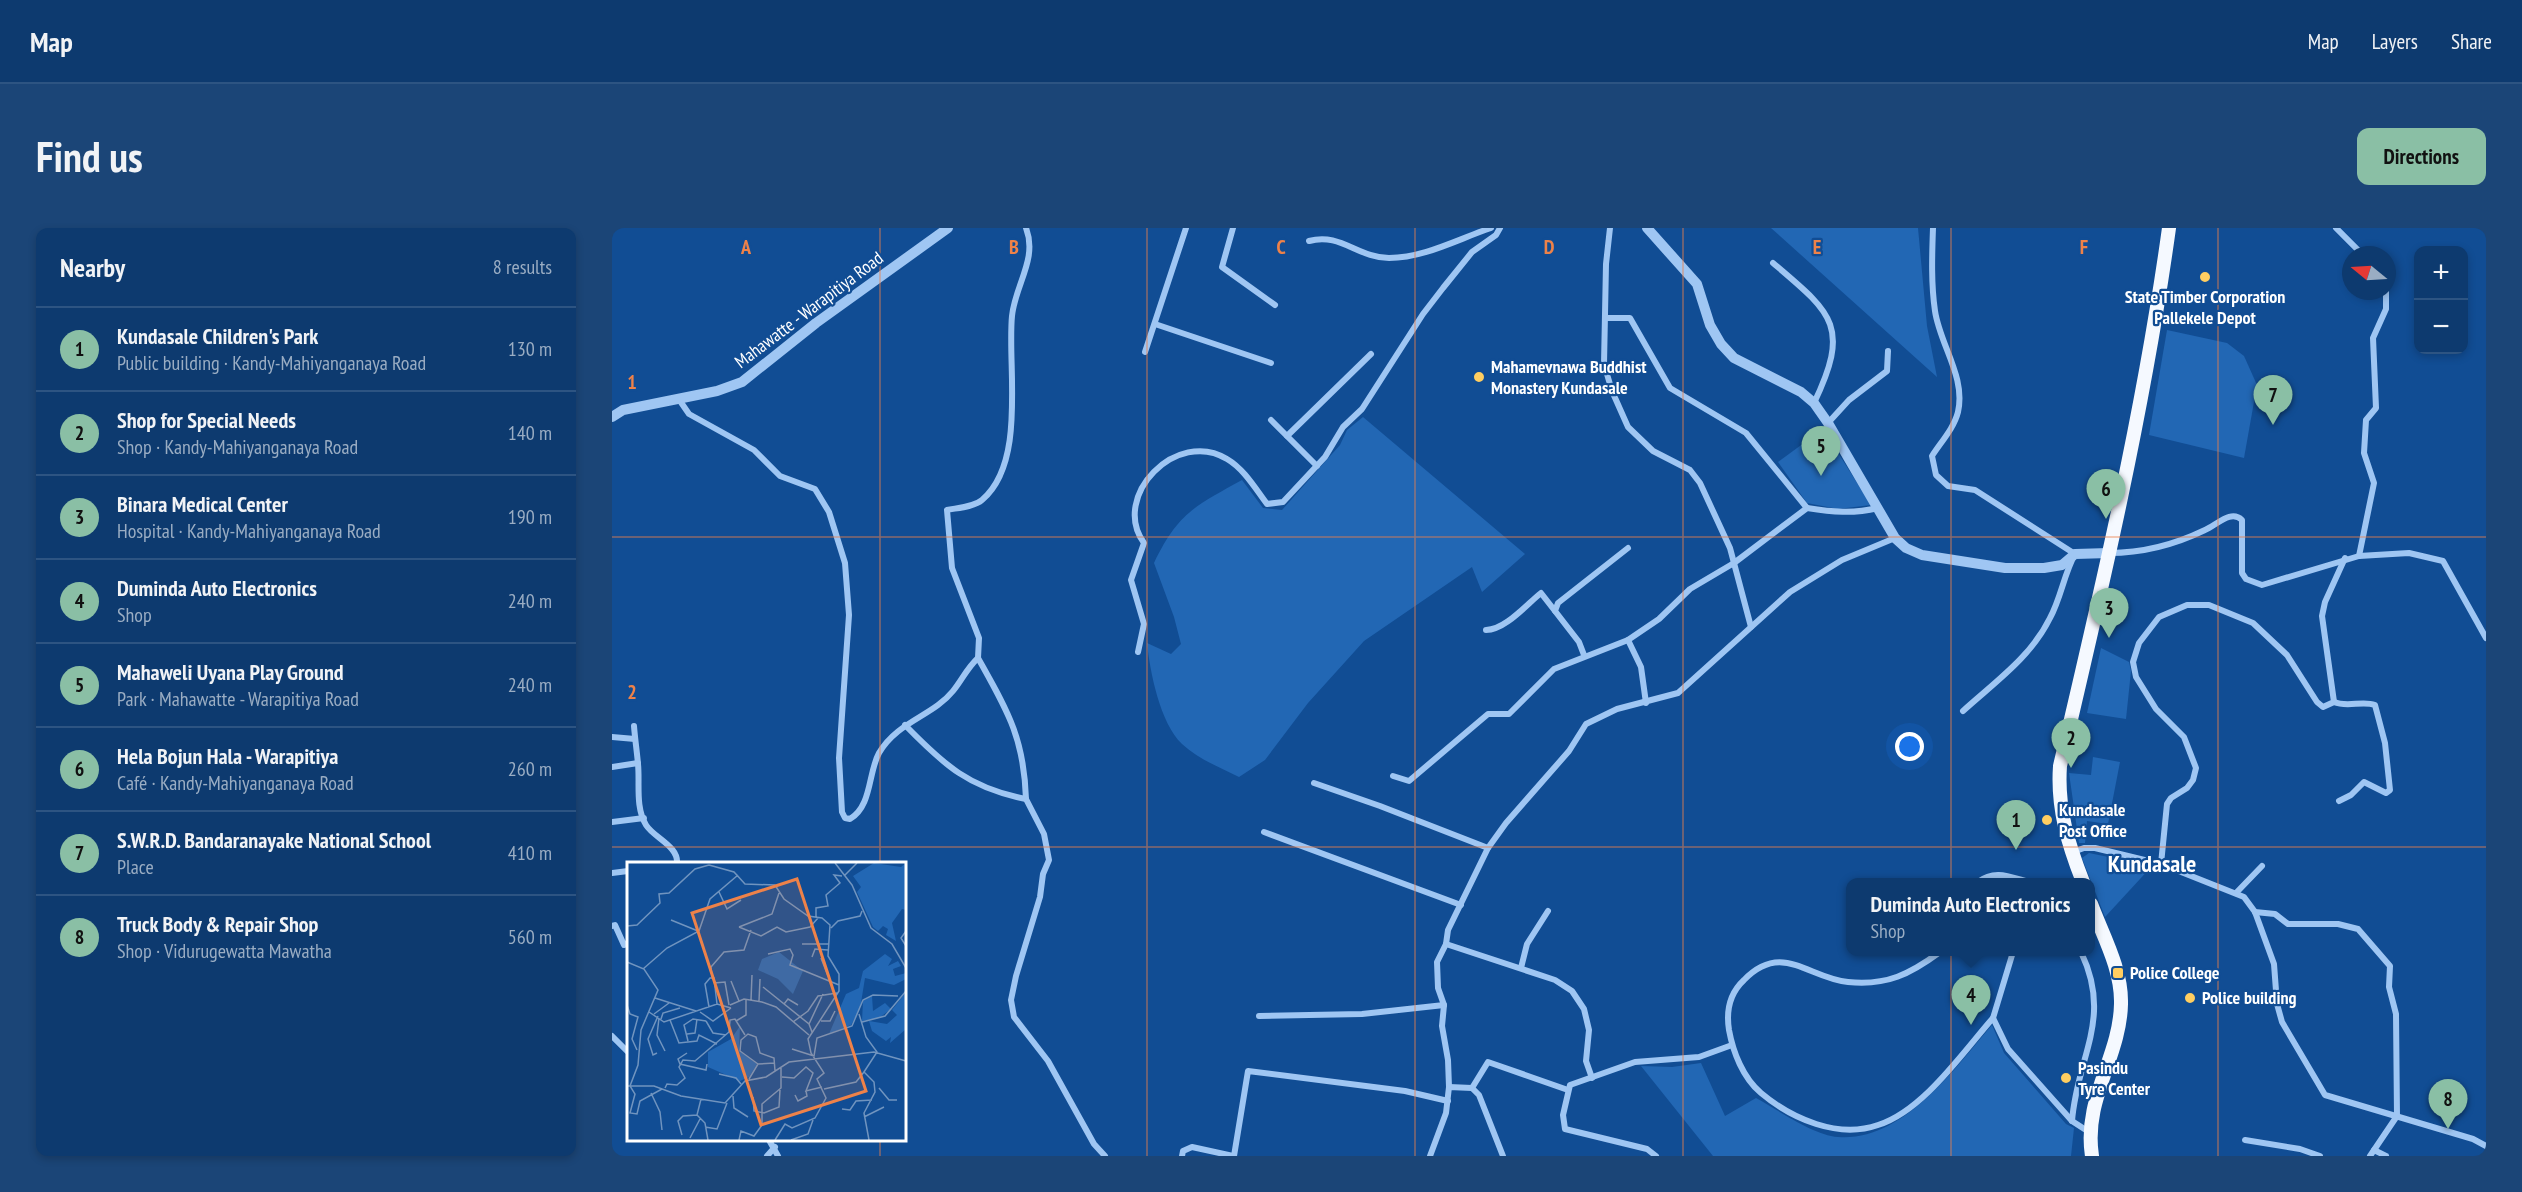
<!DOCTYPE html>
<meta charset="utf-8">
<style>
body{margin:0;font-family:"PT Sans Narrow",sans-serif;background:#1b4577;color:#f1f3f6}
.controls{position:absolute;right:18px;top:18px;display:grid;overflow:hidden;border-radius:12px;box-shadow:0 3px 9px #0003}
.controls button{width:54px;height:54px;display:grid;place-items:center;padding:0;border:0;border-bottom:2px solid #2d5482;background:#0d3a6f;color:#f1f3f6;font:30px sans-serif}
.compass{position:absolute;left:1730px;top:18px;width:54px;height:54px;border-radius:50%;background:#0d3a6f;box-shadow:0 3px 9px #0003;rotate:288deg}
.you{position:absolute;left:1298px;top:519px;width:21px;height:21px;margin:-15px;border:4px solid #fff;border-radius:50%;background:#1a73e8;box-shadow:0 0 0 9px #1a73e833}
.badge{display:grid;place-items:center;width:39px;height:39px;border-radius:50%;background:#8abfa5;color:#111;font-size:20px;font-weight:700}
.pin{position:absolute;translate:-50% -50px;filter:drop-shadow(0 2px 3px #0008)}
.pin::after{content:'';position:absolute;top:32px;width:21px;height:18px;background:inherit;clip-path:polygon(0 0,100% 0,50% 100%)}
.popup{position:absolute;left:1234px;top:650px;width:249px;height:78px;box-sizing:border-box;display:grid;place-content:center;border-radius:12px;background:#0d3a6f;filter:drop-shadow(0 2px 4px #0005);font-size:20px;white-space:nowrap;color:#9aadc3}
.popup b{font-size:22px;color:#f1f3f6}
.popup::after{content:'';position:absolute;left:50%;top:100%;margin-left:-12px;border:12px solid transparent;border-top-color:#0d3a6f}
.list{margin:0;padding:0;list-style:none}
h2{display:flex;justify-content:space-between;align-items:center;height:78px;margin:0;padding:0 24px;font-size:26px}
h2 small{font-size:20px;font-weight:400;color:#9aadc3}
.list li{display:grid;grid-template-columns:39px 1fr auto;gap:18px;align-items:center;box-sizing:border-box;height:84px;padding:0 24px;border-top:2px solid #2d5482}
.list b{display:block;font-size:22px;white-space:nowrap}
.list p{margin:0;font-size:20px;white-space:nowrap;color:#9aadc3}
.list em{font-size:20px;font-style:normal;color:#9aadc3}
.map{position:relative;flex:none;width:1874px;height:928px;overflow:hidden;border-radius:12px}
header{display:flex;align-items:center;gap:36px;box-sizing:border-box;height:84px;padding:0 30px;background:#0d3a6f;border-bottom:2px solid #2d5482}
header strong{font-size:28px}
nav{display:flex;gap:33px;margin-inline-start:auto;font-size:21px}
.intro{display:flex;align-items:center;justify-content:space-between;box-sizing:border-box;height:144px;padding:0 36px}
h1{margin:0;font-size:42px}
.button{padding:15px 27px;border-radius:12px;background:#8abfa5;color:#111;font-size:21px;font-weight:700}
main{display:flex;gap:36px;padding:0 36px}
aside{flex:1;background:#0d3a6f;border-radius:12px;box-shadow:0 3px 9px #0003}
.map>svg:first-child{display:block}
</style>
<header>
<strong>Map</strong>
<nav><a>Map</a><a>Layers</a><a>Share</a></nav>
</header>
<div class="intro"><h1>Find us</h1><a class="button">Directions</a></div>
<main>
<aside>
<h2>Nearby<small>8 results</small></h2>
<ul class="list">
<li><span class="badge">1</span><div><b>Kundasale Children's Park</b><p>Public building · Kandy-Mahiyanganaya Road</p></div><em>130 m</em></li>
<li><span class="badge">2</span><div><b>Shop for Special Needs</b><p>Shop · Kandy-Mahiyanganaya Road</p></div><em>140 m</em></li>
<li><span class="badge">3</span><div><b>Binara Medical Center</b><p>Hospital · Kandy-Mahiyanganaya Road</p></div><em>190 m</em></li>
<li><span class="badge">4</span><div><b>Duminda Auto Electronics</b><p>Shop</p></div><em>240 m</em></li>
<li><span class="badge">5</span><div><b>Mahaweli Uyana Play Ground</b><p>Park · Mahawatte - Warapitiya Road</p></div><em>240 m</em></li>
<li><span class="badge">6</span><div><b>Hela Bojun Hala - Warapitiya</b><p>Café · Kandy-Mahiyanganaya Road</p></div><em>260 m</em></li>
<li><span class="badge">7</span><div><b>S.W.R.D. Bandaranayake National School</b><p>Place</p></div><em>410 m</em></li>
<li><span class="badge">8</span><div><b>Truck Body &amp; Repair Shop</b><p>Shop · Vidurugewatta Mawatha</p></div><em>560 m</em></li>
</ul>
</aside>
<div class="map">
<svg width="1874" height="928" viewBox="0 0 1874 928">
<rect width="100%" height="100%" fill="#114d94"/>
<g fill="#2267b4">
<polygon points="1159,0 1306,0 1315,98 1325,149"/>
<polygon points="1555,102 1615,115 1632,128 1645,157 1632,230 1537,207"/>
<path d="M751 189 913 326 870 364 860 339 752 413 696 475 653 532 627 549C607 539 586 531 570 516 548 495 538 444 535 415L559 426 569 416 562 389 542 335C566 285 583 278 630 252L651 280 670 282 728 217 735 202Z"/>
<polygon points="1211,201 1259,277 1226,281 1195,275 1166,234"/>
<polygon points="1489,420 1517,434 1519,443 1514,491 1475,485"/>
<polygon points="1481,529 1508,534 1496,596 1475,593 1473,615 1467,615 1457,545 1479,547"/>
<polygon points="1477,625 1540,638 1493,689 1470,630"/>
<path d="M1380 797 1392 825 1454 896 1462 900 1459 928H1101L1029 838 1060 839 1089 835 1113 888 1144 870C1166 882 1201 907 1226 909 1291 914 1342 841 1380 797Z"/>
</g>
<g fill="none" stroke-linecap="round" stroke-linejoin="round">
<g stroke="#9fc6f3" stroke-width="6">
<polyline points="621,0 610,39 663,77"/>
<polyline points="998,0 994,36 992,136 1000,163 1016,199 1041,223 1078,242 1088,255 1118,320 1139,399"/>
<path d="M1321 0C1320 27 1319 56 1323 83 1328 117 1354 149 1346 184 1342 200 1329 214 1320 228L1324 247 1336 258 1363 262 1463 326C1452 346 1449 370 1438 390 1419 429 1383 454 1351 483"/>
<polyline points="1724,0 1751,27"/>
<path d="M697 13C728 4 746 30 777 30 812 30 846 11 879 0"/>
<path d="M1161 35C1220 85 1239 98 1202 175"/>
<polyline points="994,90 1018,90 1058,160 1134,205 1195,280"/>
<polyline points="543,96 659,135"/>
<polyline points="533,124 574,0"/>
<path d="M66 170 77 186 142 222 168 248 203 261 217 284 233 335 237 387 227 530 230 584 233 590 238 591C260 578 256 545 267 525 286 493 321 488 341 463 350 452 355 440 366 430L367 410 340 340 335 282C344 280 362 279 370 272 415 234 395 138 400 88 403 57 426 31 414 0"/>
<polyline points="659,192 705,238"/>
<polyline points="1216,195 1237,172 1275,143 1276,123"/>
<polyline points="675,208 759,126"/>
<path d="M1497 325C1531 325 1562 317 1593 302 1605 297 1619 281 1630 292V345L1634 351 1650 357 1747 328 1797 325 1831 333 1874 410"/>
<polyline points="1747,328 1762,255 1752,225 1754,192 1764,180 1761,110 1774,81 1774,63"/>
<path d="M874 402C893 402 914 377 929 365L943 383"/>
<polyline points="1016,412 1029,439 1034,475"/>
<path d="M526 424 532 396 519 352 532 315C498 268 565 200 615 231 632 241 643 260 655 276L671 274 713 229 731 199 750 181 811 86 831 60 860 24 884 7 888 0"/>
<polyline points="972,427 967,414 943,383 946,375 1016,320"/>
<path d="M366 430C395 482 412 509 414 571"/>
<path d="M1722 474C1736 480 1750 472 1763 477L1773 515 1778 562 1774 565 1752 554 1739 567 1727 573"/>
<path d="M293 497C332 537 357 560 414 571L432 606 437 632 431 646 428 669 404 748 399 772 402 789 436 833 482 916 493 928"/>
<path d="M22 498C23 511 25 524 26 536 28 555 23 579 34 597 42 610 67 618 65 636"/>
<polyline points="0,509 23,511"/>
<polyline points="0,539 26,535"/>
<path d="M781 548 797 553 876 486H897L942 441 1016 412 1047 391 1078 361 1122 335 1195 280C1220 284 1241 286 1266 280"/>
<polyline points="702,555 768,578 876,620"/>
<polyline points="0,594 32,590"/>
<polyline points="652,604 849,677"/>
<polyline points="1461,624 1472,620 1483,620 1549,636 1632,669 1643,684 1662,736 1665,776 1670,794 1713,867 1861,911 1874,918"/>
<polyline points="1549,636 1555,576 1559,570 1575,560 1581,552 1584,540 1572,509 1544,481 1524,449 1521,434 1527,415 1547,389 1575,377 1597,377 1641,395 1675,427 1705,474 1711,479 1722,474 1710,388 1713,374 1733,330"/>
<polyline points="0,645 16,643"/>
<path d="M1366 654C1383 641 1398 649 1417 654"/>
<polyline points="1624,665 1650,638"/>
<polyline points="1643,684 1663,686 1676,696 1726,696 1746,701 1778,738 1777,759 1784,786 1785,888 1758,928"/>
<polyline points="0,698 3,697 12,717 16,715"/>
<polyline points="834,716 943,752 960,763 972,781 977,802 974,833 980,850"/>
<path d="M1328 724C1298 746 1275 758 1236 754 1196 750 1170 713 1132 752 1118 765 1114 783 1117 802 1121 824 1131 850 1149 865 1180 891 1226 911 1266 897 1311 883 1351 824 1381 790"/>
<polyline points="1401,724 1381,790 1396,821 1460,893 1477,904"/>
<polyline points="909,740 915,716 936,683"/>
<polyline points="647,788 750,786 832,777"/>
<polyline points="0,808 16,824"/>
<polyline points="837,859 836,832 830,798 832,777 826,760 825,734 834,716 836,702 876,620 894,595 957,523 974,496 1005,481 1066,465 1178,364 1230,332 1283,310"/>
<polyline points="860,860 876,834 956,862"/>
<polyline points="860,860 867,867 891,928"/>
<path d="M1460 893C1465 828 1501 791 1469 724"/>
<polyline points="157,912 166,928"/>
<polyline points="1633,912 1688,921 1708,928"/>
<polyline points="1762,922 1774,928"/>
<polyline points="155,928 163,919"/>
<polyline points="570,928 571,923 580,919 621,928"/>
<polyline points="622,928 636,843 793,863 836,873"/>
<polyline points="818,928 834,885 837,859 860,860"/>
<polyline points="1044,928 1035,921 953,901 951,887 958,857 1023,834 1087,829 1120,817"/>
</g>
<g stroke="#9fc6f3" stroke-width="10">
<polyline points="1035,0 1085,56 1098,97 1109,116 1122,130 1189,164 1202,175 1216,195 1283,310 1294,320 1310,327 1393,340 1432,340 1450,337 1463,326 1497,325"/>
<polyline points="0,189 11,182 105,163 130,154 204,95 336,0"/>
</g>
<g stroke="#f5f9ff" stroke-width="14">
<path d="M1471 654C1456 616 1445 580 1448 538 1490 360 1532 181 1557 0"/>
<path d="M1479 676C1491 708 1510 741 1509 776 1508 829 1471 871 1480 928"/>
</g>
</g>
<path fill="none" stroke="#ee8249" stroke-width="1.5" stroke-opacity="0.55" d="M268 0V636M535 0V928M803 0V928M1071 0V928M1339 0V928M1606 0V928M0 309H1874M0 619H1874M268 912V928"/>
<g fill="#ffce61" stroke="#114d94" stroke-width="2">
<circle cx="1593" cy="49" r="6"/>
<circle cx="867" cy="149" r="6"/>
<circle cx="1435" cy="592" r="6"/>
<rect x="1500" y="739" width="12" height="12" rx="3"/>
<circle cx="1578" cy="770" r="6"/>
<circle cx="1454" cy="850" r="6"/>
</g>
<g text-anchor="middle" stroke-width="4.5" stroke-linejoin="round" paint-order="stroke">
<g font-size="18" font-weight="bold" fill="#fff" stroke="#114d94" text-anchor="start">
<text x="1593" y="75" text-anchor="middle">State Timber Corporation<tspan x="1593" dy="21">Pallekele Depot</tspan></text>
<text x="879" y="145">Mahamevnawa Buddhist<tspan x="879" dy="21">Monastery Kundasale</tspan></text>
<text x="1447" y="588">Kundasale<tspan x="1447" dy="21">Post Office</tspan></text>
<text x="1518" y="751">Police College</text>
<text x="1590" y="776">Police building</text>
<text x="1466" y="846">Pasindu<tspan x="1466" dy="21">Tyre Center</tspan></text>
</g>
<g font-size="18" fill="#fff" stroke="#114d94">
<text transform="translate(197 82) rotate(-37)" y="6">Mahawatte - Warapitiya Road</text>
</g>
<g font-size="24" font-weight="bold" fill="#fff" stroke="#114d94">
<text x="1540" y="644">Kundasale</text>
</g>
</g>
<g transform="translate(15 634)">
<rect width="279" height="279" fill="#114d94"/>
<path d="M247 1 274 5 279 1V48L275 47 265 61 269 79 259 73 261 67 256 64 251 69 246 65 230 30 234 25 226 14ZM152 90 176 109 166 132 151 117 131 108 135 97ZM258 92 265 97 261 104 271 99 274 104 266 107 268 114 279 111V117L267 123 238 116 233 147 224 163 202 172 219 132 232 126 236 109ZM279 130V167L263 181 264 175 259 179 245 169 242 159 260 162 270 153 265 148ZM245 134 246 149 258 141 264 147 252 156 235 159 236 139ZM113 164 112 189 130 202 122 215 113 219 81 205V190L104 177Z" fill="#2267b4"/>
<path fill="none" stroke="#7094bf" stroke-width="1.5" d="M208 1 225 23 244 66 265 82 279 106M82 3 107 10 118 22 148 23 157 37 181 54 195 56 203 63 201 94 212 112V129L181 177 184 191 197 211 190 217 199 236 188 256 165 266 158 262 148 278M217 14 230 1M92 30 100 47 114 38M189 56V46L201 44 199 33 213 21 207 13 215 14M44 58 71 69M0 64 10 63 33 41 32 32 42 31 68 7 82 3M112 65 134 74 150 65 159 70 183 65 191 56M112 65 145 52 152 31M204 66 211 59 233 54 235 49M279 69 274 76 279 84M175 82H202M141 92 163 87 166 93 163 103 212 123M185 95 188 87 201 88M194 96 201 114M0 100 17 107 31 128 14 168 11 203 3 224 8 232 3 251 10 252 13 239 35 227M16 107 40 86 72 69 83 37 111 13M85 115 84 105 97 90 117 88 124 68M104 119 112 139M87 121 98 120 102 143M136 125 182 162 185 170M28 136 69 149M124 138 125 113M132 139 133 117M157 142 161 137 171 143M0 143 3 152 11 155 5 177 10 188M103 143 117 137 135 140 149 145 182 173M82 145 78 122 83 116H87L90 142M22 150 37 160 90 142 104 146M73 150 86 159 104 146M27 152 42 141M232 152 239 175 250 190 237 210 247 220 248 230 237 251 242 278M32 156 30 173 38 189M34 157 36 151 53 146M43 158 52 181 70 179 72 173 90 182M79 159 86 171 99 173M109 159 119 153V137M194 159H203L208 149M166 160 181 149 191 134 210 131M235 160 258 154 279 129M182 162 196 132M60 172 68 171 70 157M61 179 57 163 66 157 79 159M165 187 187 194 190 176 225 164 236 138 246 133 271 134M30 191 26 193 21 177 31 154M60 191 51 197 53 202 79 208 80 202M131 202 113 189 114 178 121 172 129 175 133 191 147 196 148 209M92 212 109 216 114 222M155 215 167 216 179 205 186 211 179 229 195 225M122 217 131 202 148 201M0 224H27L54 234 98 241 118 219 139 215 162 200 247 190 279 199M38 226 40 222 50 223 58 216 52 205 56 198 68 199 102 170 103 158 108 157 118 173M252 226 262 238H270M197 227 229 220 237 210M24 231 33 250 35 268M168 233 171 239 180 234 179 229M106 234 107 246 121 255M126 235 127 249 137 251 152 245 153 228M215 247 223 248 229 239 245 238M70 253 78 261 81 278M237 255 257 245M78 265 90 267 100 241M55 273 51 259 56 254 70 253 74 237M63 276 73 257M112 278 114 269 127 274 135 263V242L154 226V206M164 278 181 272 186 258"/>
<path fill="#ee8249" fill-opacity="0.15" stroke="#ee8249" stroke-width="3" d="M170 17 239 229 134 263 65 51Z"/>
<rect width="279" height="279" fill="none" stroke="#fff" stroke-width="3"/>
</g>
<g font-size="20" text-anchor="middle" font-weight="bold" fill="#ee8249" stroke="#114d94" stroke-width="4.5" stroke-linejoin="round" paint-order="stroke">
<text x="134" y="26">A</text>
<text x="402" y="26">B</text>
<text x="669" y="26">C</text>
<text x="937" y="26">D</text>
<text x="1205" y="26">E</text>
<text x="1472" y="26">F</text>
<text x="20" y="161">1</text>
<text x="20" y="471">2</text>
</g>
</svg>
<div class="controls">
<button>+</button>
<button>−</button>
</div>
<svg class="compass" viewBox="-18 -18 36 36"><path d="M0-13l5 13h-10z" fill="#e53935"/><path d="M0 13l5-13h-10z" fill="#9aadc3"/></svg>
<div class="you"></div>
<div class="pin badge" style="left:1404px;top:622px">1</div>
<div class="pin badge" style="left:1459px;top:540px">2</div>
<div class="pin badge" style="left:1497px;top:410px">3</div>
<div class="pin badge" style="left:1359px;top:797px">4</div>
<div class="popup"><b>Duminda Auto Electronics</b>Shop</div>
<div class="pin badge" style="left:1209px;top:248px">5</div>
<div class="pin badge" style="left:1494px;top:291px">6</div>
<div class="pin badge" style="left:1661px;top:197px">7</div>
<div class="pin badge" style="left:1836px;top:901px">8</div>
</div>
</main>
